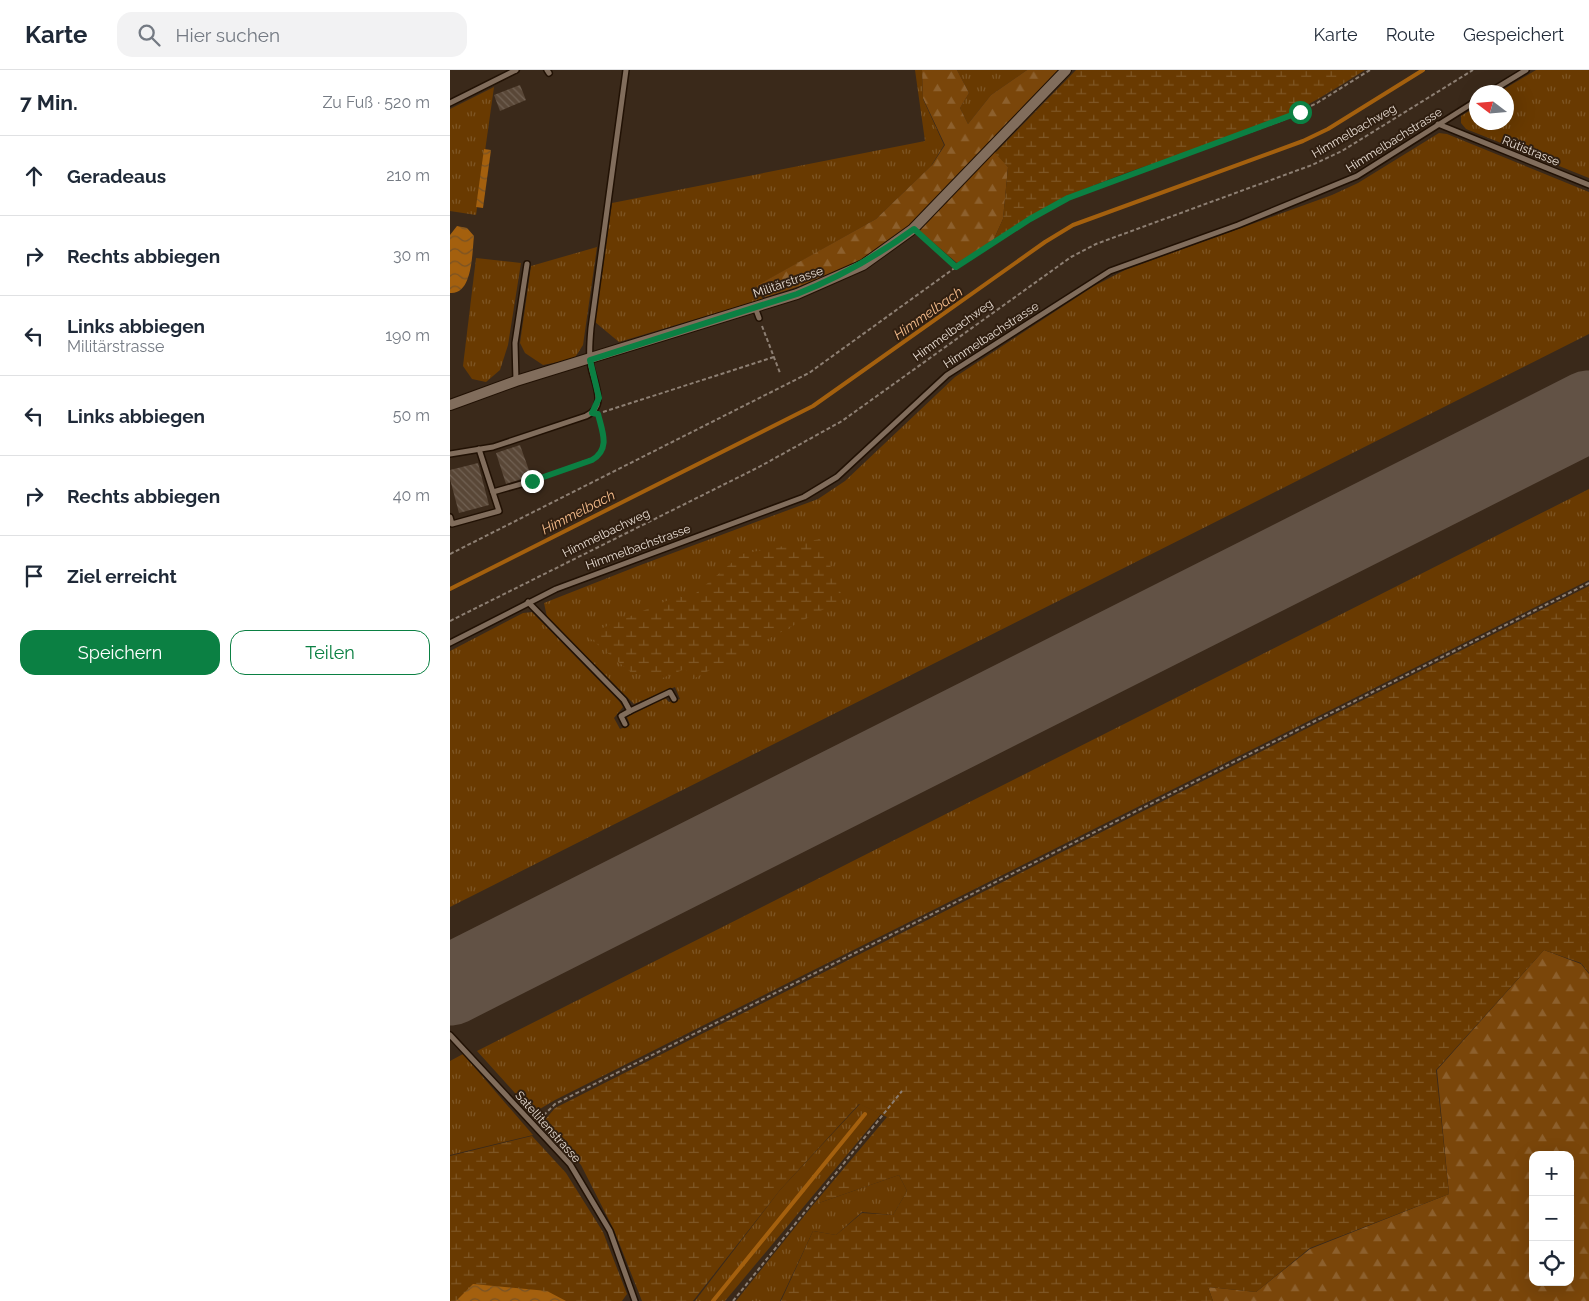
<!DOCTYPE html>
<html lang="de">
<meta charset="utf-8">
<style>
body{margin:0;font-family:Raleway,sans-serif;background:#f2f2f3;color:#1f2937}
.controls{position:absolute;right:15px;bottom:15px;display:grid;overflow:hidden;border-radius:10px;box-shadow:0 5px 20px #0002}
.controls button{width:45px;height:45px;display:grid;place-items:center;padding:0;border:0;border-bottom:1px solid #e0e1e3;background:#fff;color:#1f2937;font:25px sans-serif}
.compass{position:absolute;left:1019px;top:15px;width:45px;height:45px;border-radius:50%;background:#fff;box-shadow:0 5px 20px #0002;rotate:286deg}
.stop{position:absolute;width:15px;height:15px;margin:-11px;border:4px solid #0b8043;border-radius:50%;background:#fff}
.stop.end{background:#0b8043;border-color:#fff;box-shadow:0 1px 5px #0008}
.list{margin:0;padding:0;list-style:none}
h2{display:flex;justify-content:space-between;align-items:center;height:65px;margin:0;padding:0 20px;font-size:21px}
h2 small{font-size:16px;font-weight:400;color:#747a83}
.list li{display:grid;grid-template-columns:32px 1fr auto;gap:15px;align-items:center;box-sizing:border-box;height:80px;padding:0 20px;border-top:1px solid #e0e1e3}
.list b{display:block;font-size:19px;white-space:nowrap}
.list p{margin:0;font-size:16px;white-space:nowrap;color:#747a83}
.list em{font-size:16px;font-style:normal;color:#747a83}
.actions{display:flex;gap:10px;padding:15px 20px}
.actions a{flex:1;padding:11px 0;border:1px solid #0b8043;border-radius:15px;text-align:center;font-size:18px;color:#0b8043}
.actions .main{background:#0b8043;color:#fff}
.icon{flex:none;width:28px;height:28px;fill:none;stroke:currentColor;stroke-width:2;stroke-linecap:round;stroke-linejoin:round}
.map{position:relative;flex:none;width:1139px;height:1231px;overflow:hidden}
header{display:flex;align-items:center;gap:30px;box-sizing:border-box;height:70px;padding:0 25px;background:#fff;border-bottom:1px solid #e0e1e3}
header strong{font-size:24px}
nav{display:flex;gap:28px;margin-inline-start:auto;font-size:18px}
.search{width:350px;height:45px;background:#f2f2f3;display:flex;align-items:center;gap:12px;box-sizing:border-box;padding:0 18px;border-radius:15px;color:#747a83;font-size:19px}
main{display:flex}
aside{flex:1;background:#fff}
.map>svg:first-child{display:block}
</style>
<header>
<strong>Karte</strong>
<div class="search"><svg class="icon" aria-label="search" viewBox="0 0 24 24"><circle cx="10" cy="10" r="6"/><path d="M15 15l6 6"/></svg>Hier suchen</div>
<nav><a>Karte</a><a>Route</a><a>Gespeichert</a></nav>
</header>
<main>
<aside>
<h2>7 Min.<small>Zu Fuß · 520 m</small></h2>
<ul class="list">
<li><svg class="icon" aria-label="ahead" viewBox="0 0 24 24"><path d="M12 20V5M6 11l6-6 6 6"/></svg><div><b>Geradeaus</b></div><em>210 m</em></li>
<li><svg class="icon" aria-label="right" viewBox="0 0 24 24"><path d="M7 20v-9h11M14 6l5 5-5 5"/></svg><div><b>Rechts abbiegen</b></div><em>30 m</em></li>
<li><svg class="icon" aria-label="left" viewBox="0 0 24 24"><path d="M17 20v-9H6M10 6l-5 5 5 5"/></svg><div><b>Links abbiegen</b><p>Militärstrasse</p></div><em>190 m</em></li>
<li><svg class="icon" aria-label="left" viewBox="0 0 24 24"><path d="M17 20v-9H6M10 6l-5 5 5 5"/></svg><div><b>Links abbiegen</b></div><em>50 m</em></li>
<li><svg class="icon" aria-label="right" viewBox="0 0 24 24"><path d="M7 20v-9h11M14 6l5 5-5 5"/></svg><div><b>Rechts abbiegen</b></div><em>40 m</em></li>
<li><svg class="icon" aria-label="arrive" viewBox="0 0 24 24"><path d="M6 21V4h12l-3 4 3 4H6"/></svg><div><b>Ziel erreicht</b></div></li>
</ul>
<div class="actions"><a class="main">Speichern</a><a>Teilen</a></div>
</aside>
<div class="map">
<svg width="1139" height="1231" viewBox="0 0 1139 1231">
<defs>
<pattern id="grass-tufts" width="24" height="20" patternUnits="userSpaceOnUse" patternTransform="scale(1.25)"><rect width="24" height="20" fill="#693a01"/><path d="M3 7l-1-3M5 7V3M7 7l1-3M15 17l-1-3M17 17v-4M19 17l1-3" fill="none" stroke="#7e5625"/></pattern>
<pattern id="forest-firs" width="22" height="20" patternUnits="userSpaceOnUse" patternTransform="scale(1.25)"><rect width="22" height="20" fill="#7a460a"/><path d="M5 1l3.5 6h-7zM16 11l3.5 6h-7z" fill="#8d602d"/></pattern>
<pattern id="wetland-marsh" width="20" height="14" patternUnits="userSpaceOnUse" patternTransform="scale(1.25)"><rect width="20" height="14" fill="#693a01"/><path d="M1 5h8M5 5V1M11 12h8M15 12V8" fill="none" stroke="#7e5625"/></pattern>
<pattern id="water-waves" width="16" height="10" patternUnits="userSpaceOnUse" patternTransform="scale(1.25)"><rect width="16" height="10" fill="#a4600e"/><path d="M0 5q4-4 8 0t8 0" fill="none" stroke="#7a5324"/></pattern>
<pattern id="building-back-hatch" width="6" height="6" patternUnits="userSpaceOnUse" patternTransform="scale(1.25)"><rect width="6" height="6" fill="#594737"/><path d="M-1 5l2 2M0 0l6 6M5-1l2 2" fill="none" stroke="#716153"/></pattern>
</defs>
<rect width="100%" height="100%" fill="#3a291a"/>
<g fill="url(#grass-tufts)">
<polygon points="465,0 472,0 473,29 494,75 481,96 426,149 305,217 313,229 169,272 145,252 162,133 475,71"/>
<polygon points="507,0 577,0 541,25 518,54 510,38 519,23"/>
<polygon points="1086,0 1139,0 1139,108 1016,59 1011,53 1011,46 1026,37 1026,52 1056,52 1056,22 1049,22"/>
<polygon points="44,17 26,145 0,141 0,39"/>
<polygon points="989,63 997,64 1139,122 1139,264 0,837 0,581 73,543 82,542 169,631 173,637 164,648 170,659 180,655 177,647 215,628 219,632 230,629 225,617 184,634 97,547 94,533 188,496 368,429 395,411 505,307 644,216 675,200 882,125 908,113"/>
<polygon points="147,177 133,275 124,289 93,295 75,283 70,273 81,196"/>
<polygon points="26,188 71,193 58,275 50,300 36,312 22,309 13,296"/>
<polygon points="1139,419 1139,510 105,1030 83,1043 27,981"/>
<polygon points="13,984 83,1065 0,1085 0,991"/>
<polygon points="410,1034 431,1044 275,1231 245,1231 330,1120"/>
<polygon points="449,1105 457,1121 443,1145 412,1142 386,1165 363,1161 330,1231 286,1231 363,1135"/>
</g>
<g fill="url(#forest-firs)" fill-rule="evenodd">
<path d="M472 0H507L519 23 510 38 518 54 541 25 577 0H609L538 73 558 97 553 149 543 171 507 193 471 162 463 159C420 191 366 212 315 227L306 216 426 149 482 95 495 75 473 28Z"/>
<path d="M1094 880 1131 894 1139 904V1231H763L758 1217 806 1222 860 1179 999 1124 987 1000ZM1083 1085H1120V1212H1083Z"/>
</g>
<g fill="url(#wetland-marsh)">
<path d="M626 0H915C885 19 855 38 822 52 728 90 624 109 543 171L553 149 558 97 545 83Z"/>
<polygon points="370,469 393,529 243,609 235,599 205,611 196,603 183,604 136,565 228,526 239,529 292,484"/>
<polygon points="1139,516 1139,903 1131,893 1094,880 986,1000 999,1124 860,1178 806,1222 758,1217 763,1231 331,1231 363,1161 386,1165 412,1143 443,1145 457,1121 449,1105 363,1135 437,1047 409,1034 330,1120 243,1231 192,1231 164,1160 131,1095 93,1052 105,1038"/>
<polygon points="82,1066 116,1103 153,1162 177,1224 172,1231 0,1231 0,1086"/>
</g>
<g fill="url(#water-waves)">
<polygon points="34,79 41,80 33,138 26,137"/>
<path d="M7 156 17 158 24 166C22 182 23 225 0 223V165Z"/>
<polygon points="23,1214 97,1221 116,1231 6,1231"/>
</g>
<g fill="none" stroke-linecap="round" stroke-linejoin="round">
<g stroke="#a4600e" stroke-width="4">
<polyline points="0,519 363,336 595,172 623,155 853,71 878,59 973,0"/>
<polyline points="263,1231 415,1044"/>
</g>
<polyline stroke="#625245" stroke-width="81" points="0,915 1139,341"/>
</g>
<g fill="url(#building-back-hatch)">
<polygon points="70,15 76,30 50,41 44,25"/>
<polygon points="70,375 81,406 56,414 46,383"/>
<polygon points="28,393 39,435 9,443 0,409 0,400"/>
</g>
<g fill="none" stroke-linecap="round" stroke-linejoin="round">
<defs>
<g id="service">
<polyline points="97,0 99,3"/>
<polyline points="1040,22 1076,0"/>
<polyline points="0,33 66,0"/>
<polyline points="988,54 1139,115"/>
<polyline points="305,237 309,248"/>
<polyline points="66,311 65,273 77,194"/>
<path d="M0 384 43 377 136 346C160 335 141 309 140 290 139 280 140 269 141 258L176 0"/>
<polyline points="43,422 82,411"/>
<polyline points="0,447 2,454 49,441 29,379"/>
<polyline points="78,532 174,630 180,641 171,646 175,654"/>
<polyline points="0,573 106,519 354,427 387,407 497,305 660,201 788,155 907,106 1026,31"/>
<polyline points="180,641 220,622 224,629"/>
<polyline points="0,965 120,1094 160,1161 185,1231"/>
</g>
<polyline id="minor" points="0,335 66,311 347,224 413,195 463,159 616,0"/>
</defs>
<use href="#service" stroke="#211104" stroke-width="8"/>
<use href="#minor" stroke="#211104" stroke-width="12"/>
<g stroke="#8d7f73" stroke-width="2" stroke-dasharray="4 2.5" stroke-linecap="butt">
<polyline points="471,165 506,197"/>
<polyline points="312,256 330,303"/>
<polyline points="153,342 324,287"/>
<polyline points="88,408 149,386 155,375 149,348"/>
<polyline points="0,484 359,303 506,197 580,149 618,128 833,50 867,33 920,0"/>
<polyline points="0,551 309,397 392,351 621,187 646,174 862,95 892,81 1023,0"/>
<polyline points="89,1050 105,1034 1139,513"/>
<polyline points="283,1231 452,1021"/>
</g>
<use href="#service" stroke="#816d5c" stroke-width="5"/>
<use href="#minor" stroke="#816d5c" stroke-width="10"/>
</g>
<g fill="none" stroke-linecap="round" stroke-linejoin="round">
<path stroke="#0b8043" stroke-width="6" d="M82 411 142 390C161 379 152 361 148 344L142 343 149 328 140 290 347 224C390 207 427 186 464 159L506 197 580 149 618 128 850 42"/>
</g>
<g text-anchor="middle" stroke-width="4" stroke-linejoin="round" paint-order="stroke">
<g font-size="12" fill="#e9ded4" stroke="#301f11">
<text transform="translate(904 61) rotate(-30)" y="4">Himmelbachweg</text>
<text transform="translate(944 70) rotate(-32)" y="4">Himmelbachstrasse</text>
<text transform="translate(1081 81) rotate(22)" y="4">Rütistrasse</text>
<text transform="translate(338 212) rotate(-19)" y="4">Militärstrasse</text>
<text transform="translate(503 260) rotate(-36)" y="4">Himmelbachweg</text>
<text transform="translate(541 265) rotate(-33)" y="4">Himmelbachstrasse</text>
<text transform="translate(156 463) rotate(-26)" y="4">Himmelbachweg</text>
<text transform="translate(188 477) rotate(-20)" y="4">Himmelbachstrasse</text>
<text transform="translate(98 1057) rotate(48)" y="4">Satellitenstrasse</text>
</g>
<g font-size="14" font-style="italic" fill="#f5bc8b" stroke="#301f11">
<text transform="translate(478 243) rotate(-35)" y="5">Himmelbach</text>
<text transform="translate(128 442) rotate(-27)" y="5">Himmelbach</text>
</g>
</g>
</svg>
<div class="controls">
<button>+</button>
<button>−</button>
<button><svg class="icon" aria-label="locate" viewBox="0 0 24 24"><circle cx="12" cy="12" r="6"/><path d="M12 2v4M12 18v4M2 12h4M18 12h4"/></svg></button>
</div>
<svg class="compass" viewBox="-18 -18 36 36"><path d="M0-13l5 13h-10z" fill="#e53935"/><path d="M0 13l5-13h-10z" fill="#747a83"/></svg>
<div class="stop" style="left:850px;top:42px"></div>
<div class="stop end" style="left:82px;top:411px"></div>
</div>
</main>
